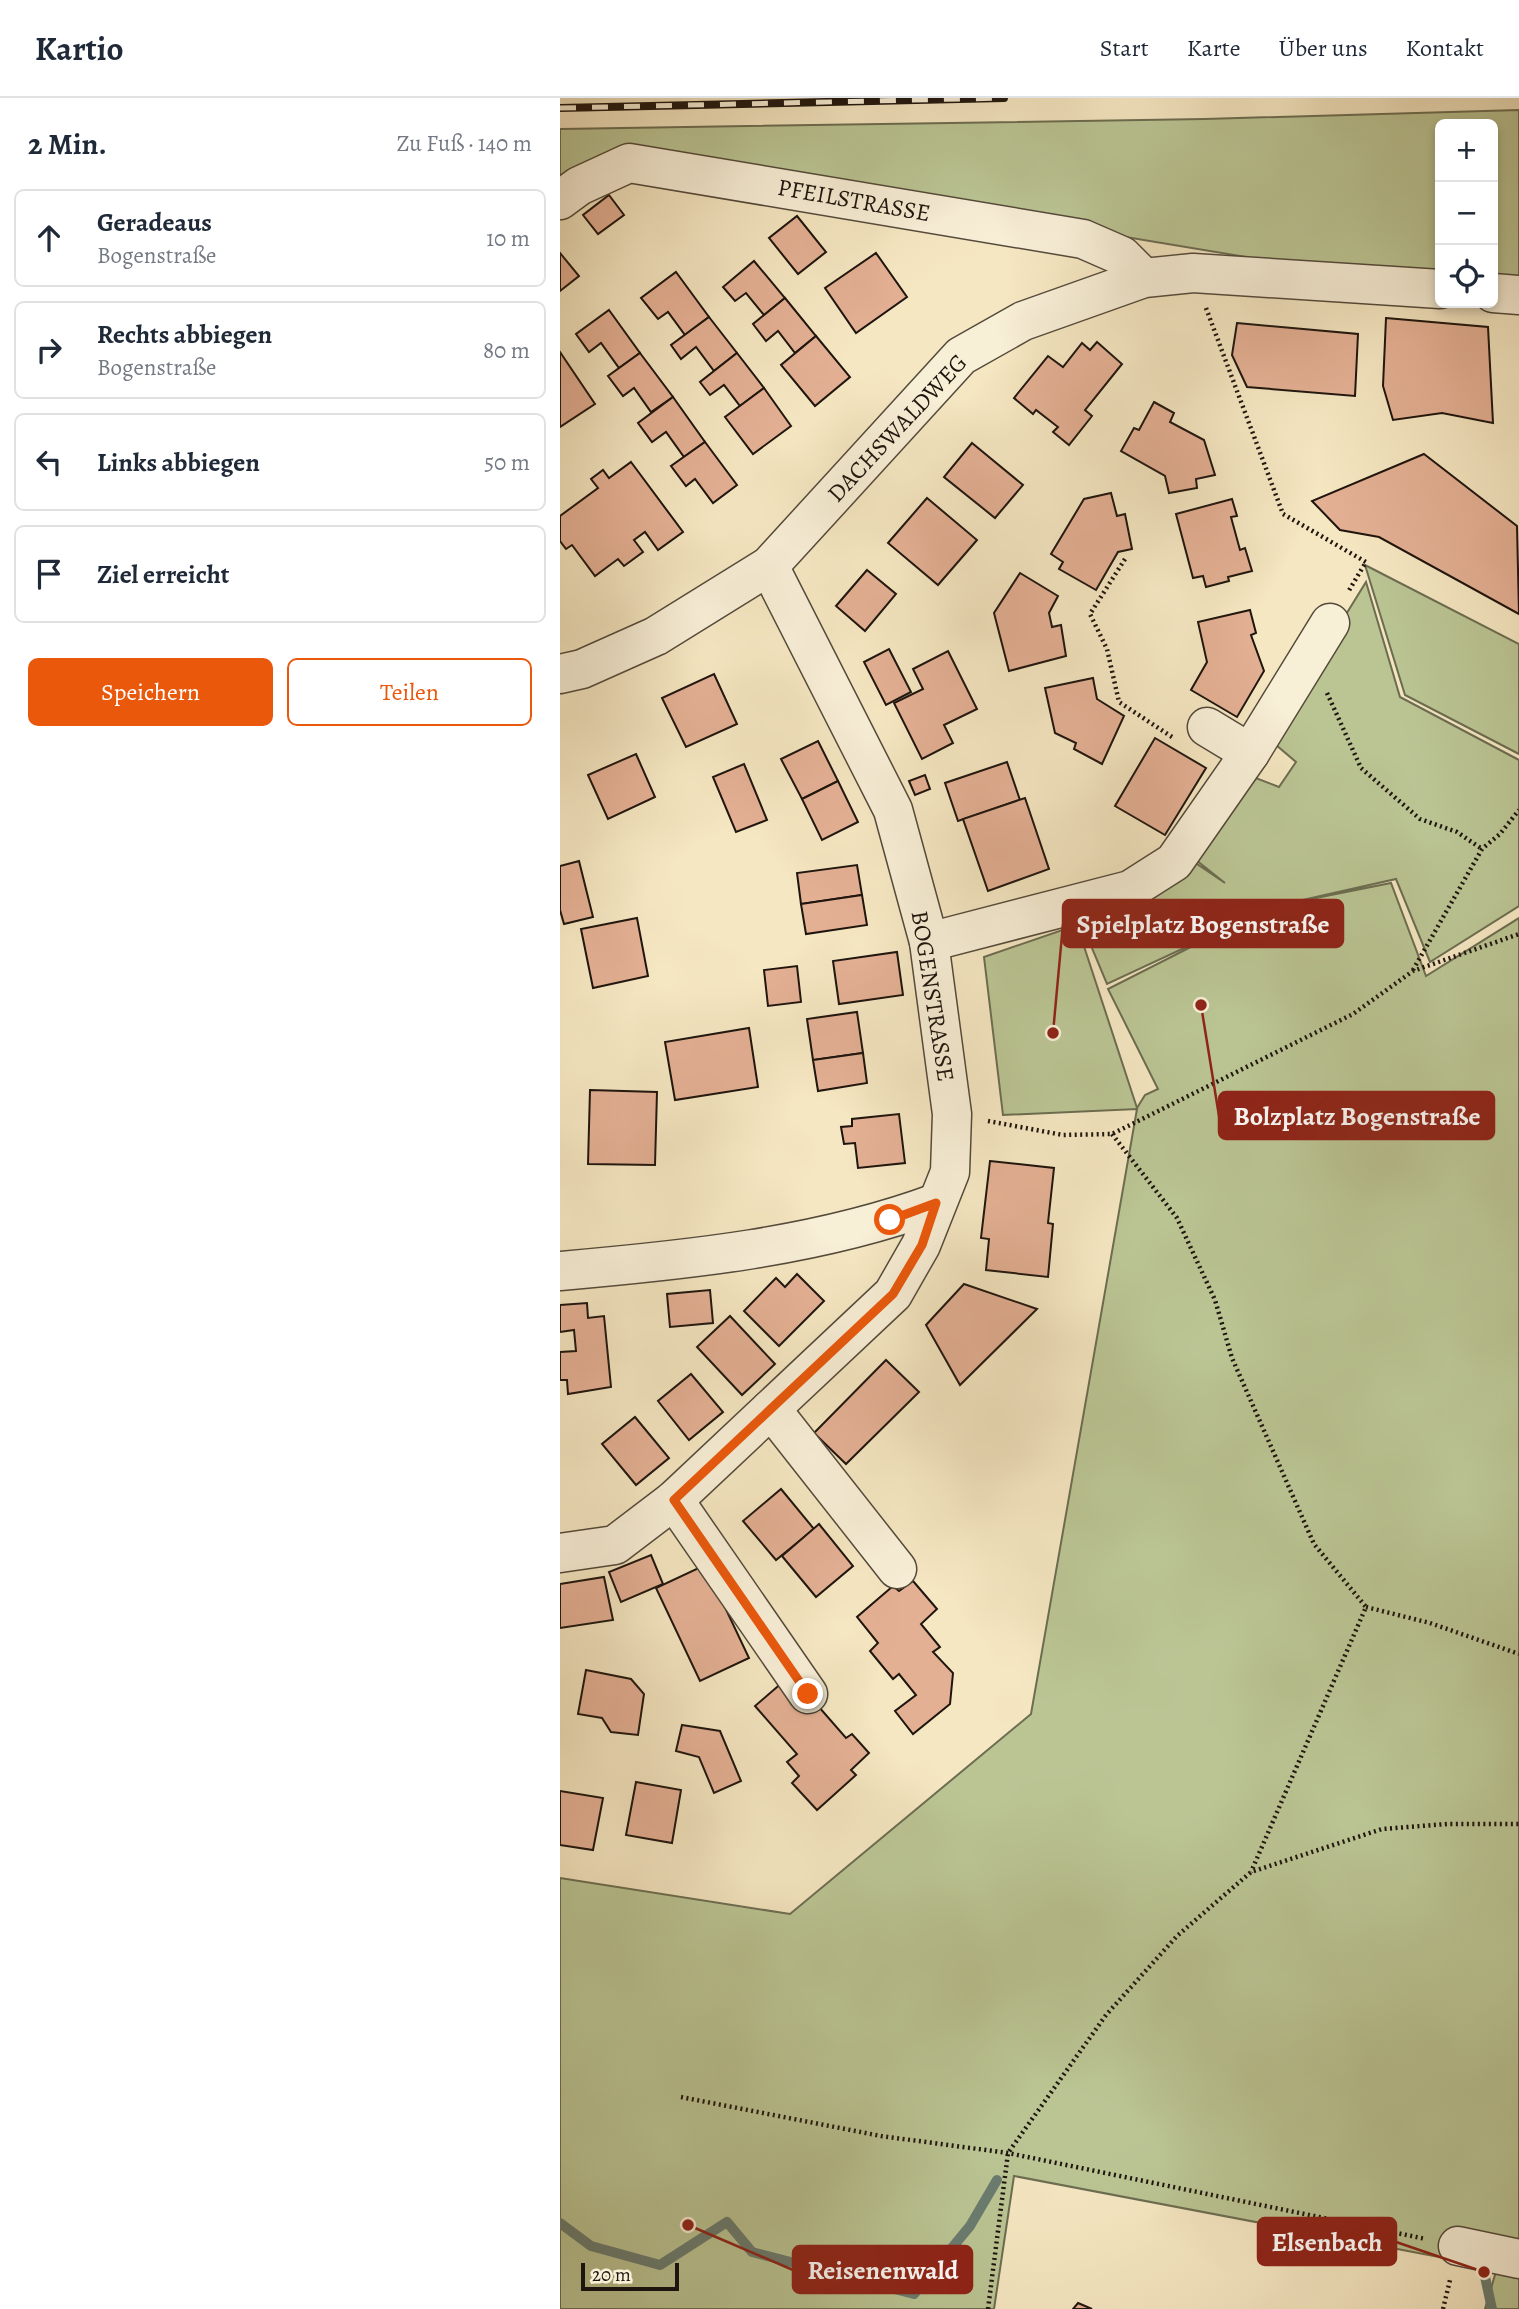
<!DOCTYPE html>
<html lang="de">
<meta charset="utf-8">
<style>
body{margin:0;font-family:Alegreya,serif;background:#f6f6f7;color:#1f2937}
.controls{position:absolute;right:21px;top:21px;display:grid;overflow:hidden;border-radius:10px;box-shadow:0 4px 10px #0003}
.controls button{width:63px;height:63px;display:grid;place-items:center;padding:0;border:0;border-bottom:2px solid #e0e1e3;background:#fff;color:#1f2937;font:35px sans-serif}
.scale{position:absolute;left:21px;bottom:18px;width:98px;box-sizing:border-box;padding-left:7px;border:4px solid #1e150e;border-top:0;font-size:19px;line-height:24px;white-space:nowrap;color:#1e150e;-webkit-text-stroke:5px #f8efd7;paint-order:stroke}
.stop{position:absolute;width:21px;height:21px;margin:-16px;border:5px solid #ea580c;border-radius:50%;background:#fff}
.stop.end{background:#ea580c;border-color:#fff;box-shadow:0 2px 7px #0008}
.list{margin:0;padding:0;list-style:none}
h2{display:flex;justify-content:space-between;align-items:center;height:91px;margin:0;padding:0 28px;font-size:30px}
h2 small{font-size:23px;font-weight:400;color:#747a83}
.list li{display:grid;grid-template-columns:46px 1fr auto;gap:21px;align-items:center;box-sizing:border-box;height:98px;margin:0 14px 14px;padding:0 14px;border:2px solid #e0e1e3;border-radius:10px}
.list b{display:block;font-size:26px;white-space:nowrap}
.list p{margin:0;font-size:23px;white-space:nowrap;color:#747a83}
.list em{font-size:23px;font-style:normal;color:#747a83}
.actions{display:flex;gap:14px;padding:21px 28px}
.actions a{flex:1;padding:16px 0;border:2px solid #ea580c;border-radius:10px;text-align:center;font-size:24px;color:#ea580c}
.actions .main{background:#ea580c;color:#fff}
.icon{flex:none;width:38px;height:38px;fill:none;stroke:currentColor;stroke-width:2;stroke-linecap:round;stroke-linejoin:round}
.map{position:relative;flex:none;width:959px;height:2211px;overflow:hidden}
header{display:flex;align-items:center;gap:42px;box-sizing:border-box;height:98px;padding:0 35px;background:#fff;border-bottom:2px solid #e0e1e3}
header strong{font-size:33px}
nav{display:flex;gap:38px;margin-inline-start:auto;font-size:24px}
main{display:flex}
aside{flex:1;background:#fff}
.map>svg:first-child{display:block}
</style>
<header>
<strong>Kartio</strong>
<nav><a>Start</a><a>Karte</a><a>Über uns</a><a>Kontakt</a></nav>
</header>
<main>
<aside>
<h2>2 Min.<small>Zu Fuß · 140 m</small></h2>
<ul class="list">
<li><svg class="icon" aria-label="ahead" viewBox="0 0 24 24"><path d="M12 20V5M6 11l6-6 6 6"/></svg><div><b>Geradeaus</b><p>Bogenstraße</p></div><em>10 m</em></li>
<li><svg class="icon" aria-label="right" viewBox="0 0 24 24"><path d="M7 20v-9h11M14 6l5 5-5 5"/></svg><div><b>Rechts abbiegen</b><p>Bogenstraße</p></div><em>80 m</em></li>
<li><svg class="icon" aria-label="left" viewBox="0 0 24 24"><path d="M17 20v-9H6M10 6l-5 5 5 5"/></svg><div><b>Links abbiegen</b></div><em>50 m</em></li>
<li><svg class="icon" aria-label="arrive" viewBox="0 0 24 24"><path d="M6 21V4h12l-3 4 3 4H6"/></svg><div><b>Ziel erreicht</b></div></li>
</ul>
<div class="actions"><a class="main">Speichern</a><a>Teilen</a></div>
</aside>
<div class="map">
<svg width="959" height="2211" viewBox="0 0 959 2211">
<rect width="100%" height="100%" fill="#f5e7c2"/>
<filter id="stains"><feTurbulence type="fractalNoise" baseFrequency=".00286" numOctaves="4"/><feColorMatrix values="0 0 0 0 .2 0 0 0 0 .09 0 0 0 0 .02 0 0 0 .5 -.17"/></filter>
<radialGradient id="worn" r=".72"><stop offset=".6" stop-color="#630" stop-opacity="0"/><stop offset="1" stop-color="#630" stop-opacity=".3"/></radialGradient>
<g fill="#bbc594" stroke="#6c6d51" stroke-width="2">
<polygon points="959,12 959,178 933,177 933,26 880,26 880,174 716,164 73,57 0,79 0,31 645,21"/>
<polygon points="805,467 959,546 959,656 845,597"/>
<polygon points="806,484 840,599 959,662 959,808 870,864 836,781 716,808 831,785 866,878 959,820 959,2211 925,2211 937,2170 454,2078 434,2211 0,2211 0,1780 230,1816 471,1616 577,1011 443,1017 424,859 517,827 577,1010 585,997 598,991 548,891 680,824 547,886 521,824 634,764 665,785 636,762 688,677 719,689 736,664 709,641"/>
</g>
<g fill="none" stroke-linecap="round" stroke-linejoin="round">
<g stroke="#6a7c70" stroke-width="10">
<polyline points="0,2125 31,2148 100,2167 167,2124 192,2154 354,2196 410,2128 437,2082"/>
<polyline points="924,2174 932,2211"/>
</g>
</g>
<g fill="#e4b094" stroke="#1e150e" stroke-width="2">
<polygon points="49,97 64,117 38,136 23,117"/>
<polygon points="237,118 266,154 238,176 209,140"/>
<polygon points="0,155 19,178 0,193"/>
<polygon points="316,155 347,199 296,235 265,190"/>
<polygon points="194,163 225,200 204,217 186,195 175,203 163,189"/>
<polygon points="116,174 149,219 125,237 108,214 98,221 81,200"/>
<polygon points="225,200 256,238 235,255 218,233 206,243 193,226"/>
<polygon points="49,212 80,255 59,270 41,245 29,254 16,236"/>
<polygon points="149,219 177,255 154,273 136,249 121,261 111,247"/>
<polygon points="826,220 928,229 933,325 882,315 833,322 823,288"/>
<polygon points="677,225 798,236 795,298 687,289 672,257"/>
<polygon points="256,238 290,279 255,308 221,267"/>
<polygon points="537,244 562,266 525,312 532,318 509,347 493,334 498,329 476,312 473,316 454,300 488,258 503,269 522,245 530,252"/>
<polygon points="0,254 35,306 0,329"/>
<polygon points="80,255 113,299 91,314 74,290 63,298 48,278"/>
<polygon points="177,255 204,290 180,308 164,287 150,297 140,284"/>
<polygon points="204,290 231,328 193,356 165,319"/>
<polygon points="113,299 145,344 124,359 106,334 92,344 78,325"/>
<polygon points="594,304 614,315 610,324 644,342 655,377 636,381 637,390 609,395 605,378 561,353 574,330 579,332"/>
<polygon points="145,344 177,387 153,405 135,381 126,388 111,368"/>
<polygon points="412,345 463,387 435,420 384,379"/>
<polygon points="864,356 957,428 959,516 819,439 780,432 752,403"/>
<polygon points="71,364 123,434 98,452 85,434 74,442 83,454 64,468 58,461 35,478 12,447 6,451 0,443 0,418 38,390 31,381 43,372 49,380"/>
<polygon points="551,395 557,418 565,416 572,451 558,454 536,492 499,471 503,464 491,456 524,401"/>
<polygon points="367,400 417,442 378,487 328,445"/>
<polygon points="672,401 677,418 671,419 680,452 685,450 692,473 668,479 669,483 646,489 643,478 633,480 616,416"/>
<polygon points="307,472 336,496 305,533 276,508"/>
<polygon points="460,475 498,498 489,515 492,529 501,527 506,558 449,573 434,515"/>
<polygon points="690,512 696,535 691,537 704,573 677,619 631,592 647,564 638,524"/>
<polygon points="329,551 351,594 326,607 304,564"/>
<polygon points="388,553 417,611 384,627 393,645 362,661 334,605 363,591 353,571"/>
<polygon points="154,576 177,626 126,649 102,600"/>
<polygon points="533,580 537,601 564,618 542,666 514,651 516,645 495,635 485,590"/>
<polygon points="595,640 646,670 605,737 555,708"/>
<polygon points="258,643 278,683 242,701 221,661"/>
<polygon points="76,656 95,699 48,721 28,677"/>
<polygon points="447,664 460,702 398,723 385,685"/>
<polygon points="184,666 207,722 176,734 153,679"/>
<polygon points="365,677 370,691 355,697 349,683"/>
<polygon points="278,683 298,724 262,742 242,701"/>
<polygon points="465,700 489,771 428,793 403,721"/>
<polygon points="19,763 33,819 4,826 0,812 0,768"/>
<polygon points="297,767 302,797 241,806 237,775"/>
<polygon points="302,797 307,827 246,836 241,806"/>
<polygon points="77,820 88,878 33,890 21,831"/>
<polygon points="337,854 343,897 279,906 273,863"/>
<polygon points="237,868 241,904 208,908 204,872"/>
<polygon points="297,914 303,955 253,962 247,921"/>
<polygon points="189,930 198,989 115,1002 105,944"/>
<polygon points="303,955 307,985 258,993 253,962"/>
<polygon points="30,992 97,994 95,1067 28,1066"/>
<polygon points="339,1016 345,1065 298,1070 295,1045 284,1046 281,1029 292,1028 292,1021"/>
<polygon points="430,1063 494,1070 488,1125 493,1126 488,1179 426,1172 429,1141 421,1140"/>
<polygon points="237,1176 264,1203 219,1248 184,1213 216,1180 225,1189"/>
<polygon points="404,1186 477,1211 400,1287 366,1227"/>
<polygon points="150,1192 153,1225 110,1229 107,1196"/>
<polygon points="27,1205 28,1220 44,1218 51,1289 8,1296 7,1282 0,1282 0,1254 16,1253 14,1232 0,1234 0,1207"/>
<polygon points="170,1218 215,1266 182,1297 137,1249"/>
<polygon points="326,1262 359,1294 286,1366 254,1335"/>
<polygon points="131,1276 163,1314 129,1342 98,1303"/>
<polygon points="75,1319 109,1360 76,1387 42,1346"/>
<polygon points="221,1391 254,1431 216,1462 183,1423"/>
<polygon points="259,1426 293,1468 256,1499 222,1458"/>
<polygon points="91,1457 103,1486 61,1504 49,1474"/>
<polygon points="145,1467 189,1560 140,1583 96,1490"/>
<polygon points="44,1479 53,1522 0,1530 0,1486"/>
<polygon points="353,1483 377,1511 361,1526 380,1549 373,1554 393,1575 390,1606 353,1636 335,1613 356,1597 339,1576 333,1581 310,1553 318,1545 297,1519 333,1488 339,1493"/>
<polygon points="26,1572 71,1581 84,1596 78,1637 51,1634 42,1620 18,1616"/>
<polygon points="231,1577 286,1640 292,1636 309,1655 291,1672 296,1677 257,1712 232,1685 239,1678 227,1664 237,1656 195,1608"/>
<polygon points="122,1627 160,1633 181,1683 154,1695 139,1659 116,1653"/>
<polygon points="76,1684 121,1692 112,1745 66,1737"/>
<polygon points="0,1693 43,1700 33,1752 0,1747"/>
<polygon points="518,2205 532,2211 513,2211"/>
</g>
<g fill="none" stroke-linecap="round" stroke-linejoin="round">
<defs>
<g id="minor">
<polyline points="0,102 19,88 69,65 523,141 562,158 584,180"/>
<polyline points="933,195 959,197"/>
<polyline points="0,576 22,571 96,538 209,468 401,258 463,223 584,180 633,175 880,191"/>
<polyline points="647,629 690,655"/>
<polyline points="369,844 570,792 614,764 690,655 770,525"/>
<path d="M0 1173C126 1162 257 1149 376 1105"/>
<polyline points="211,1311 337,1471"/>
<polyline points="114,1402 248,1596"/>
<polyline points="0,1455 55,1447 114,1402 333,1196 361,1147 390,1074 392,1016 369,844 333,712 209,468"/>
<polyline points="898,2148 959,2161"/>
</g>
</defs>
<use href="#minor" stroke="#544a3b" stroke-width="41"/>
<g stroke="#1e150e" stroke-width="4.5" stroke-dasharray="2 3.5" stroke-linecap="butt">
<polyline points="646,210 723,416 806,464 788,494"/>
<polyline points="565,461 530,516 547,551 559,604 612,639"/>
<polyline points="767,595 801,670 860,721 897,734 922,751"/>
<polyline points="853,872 922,751 940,736 959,712"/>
<polyline points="428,1023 503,1037 552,1036 793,916 853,873 959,836"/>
<polyline points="552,1036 617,1120 655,1202 672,1260 754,1446 806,1509 691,1774"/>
<polyline points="806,1509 870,1525 959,1556"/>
<polyline points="121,1999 321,2038 448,2055 866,2141"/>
<polyline points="428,2211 448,2055 546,1917 617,1838 691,1774 822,1731 887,1726 959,1726"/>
<polyline points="883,2211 890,2182"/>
</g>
<use href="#minor" stroke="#f8efd7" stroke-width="38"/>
<defs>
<polyline id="rail" points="0,10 444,0"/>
</defs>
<use href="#rail" stroke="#1e150e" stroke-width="8"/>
<use href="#rail" stroke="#f8efd7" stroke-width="5" stroke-dasharray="16" stroke-linecap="butt"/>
</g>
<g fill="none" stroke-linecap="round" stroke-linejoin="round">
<polyline stroke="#ea580c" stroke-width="9" points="248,1596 114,1402 333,1196 362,1147 376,1105 330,1122"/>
</g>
<g text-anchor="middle" stroke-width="5" stroke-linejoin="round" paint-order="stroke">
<g font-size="24" fill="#1e150e" stroke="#f8efd7">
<text transform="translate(294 102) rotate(10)" y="8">PFEILSTRASSE</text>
<text transform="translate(337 330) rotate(-47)" y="8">DACHSWALDWEG</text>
<text transform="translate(373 898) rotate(81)" y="8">BOGENSTRASSE</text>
</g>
</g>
<path fill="none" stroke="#8f2418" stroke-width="2.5" d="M493 935L503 826M641 907L659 1018M924 2174L836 2144M128 2127L233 2172"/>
<g fill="#8f2418" stroke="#f8efd7" stroke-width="2.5">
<circle cx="493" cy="935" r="7"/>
<circle cx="641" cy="907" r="7"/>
<circle cx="924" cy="2174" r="7"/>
<circle cx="128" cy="2127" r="7"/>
</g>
<g fill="#8f2418" stroke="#8f2418" stroke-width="2.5">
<rect x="503" y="802" width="280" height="47" rx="7"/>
<rect x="659" y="994" width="275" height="47" rx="7"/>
<rect x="698" y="2120" width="138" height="47" rx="7"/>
<rect x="233" y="2148" width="179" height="47" rx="7"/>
</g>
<g font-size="26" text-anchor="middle" font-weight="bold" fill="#fff">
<text x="643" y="835">Spielplatz Bogenstraße</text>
<text x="797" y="1027">Bolzplatz Bogenstraße</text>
<text x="767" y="2153">Elsenbach</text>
<text x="323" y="2181">Reisenenwald</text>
</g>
<rect width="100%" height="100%" filter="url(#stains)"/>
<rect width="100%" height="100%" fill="url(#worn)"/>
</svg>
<div class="controls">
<button>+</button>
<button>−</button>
<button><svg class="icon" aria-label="locate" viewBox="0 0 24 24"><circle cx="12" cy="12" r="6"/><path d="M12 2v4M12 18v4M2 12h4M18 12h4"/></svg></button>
</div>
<div class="scale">20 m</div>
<div class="stop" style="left:330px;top:1122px"></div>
<div class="stop end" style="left:248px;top:1596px"></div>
</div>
</main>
